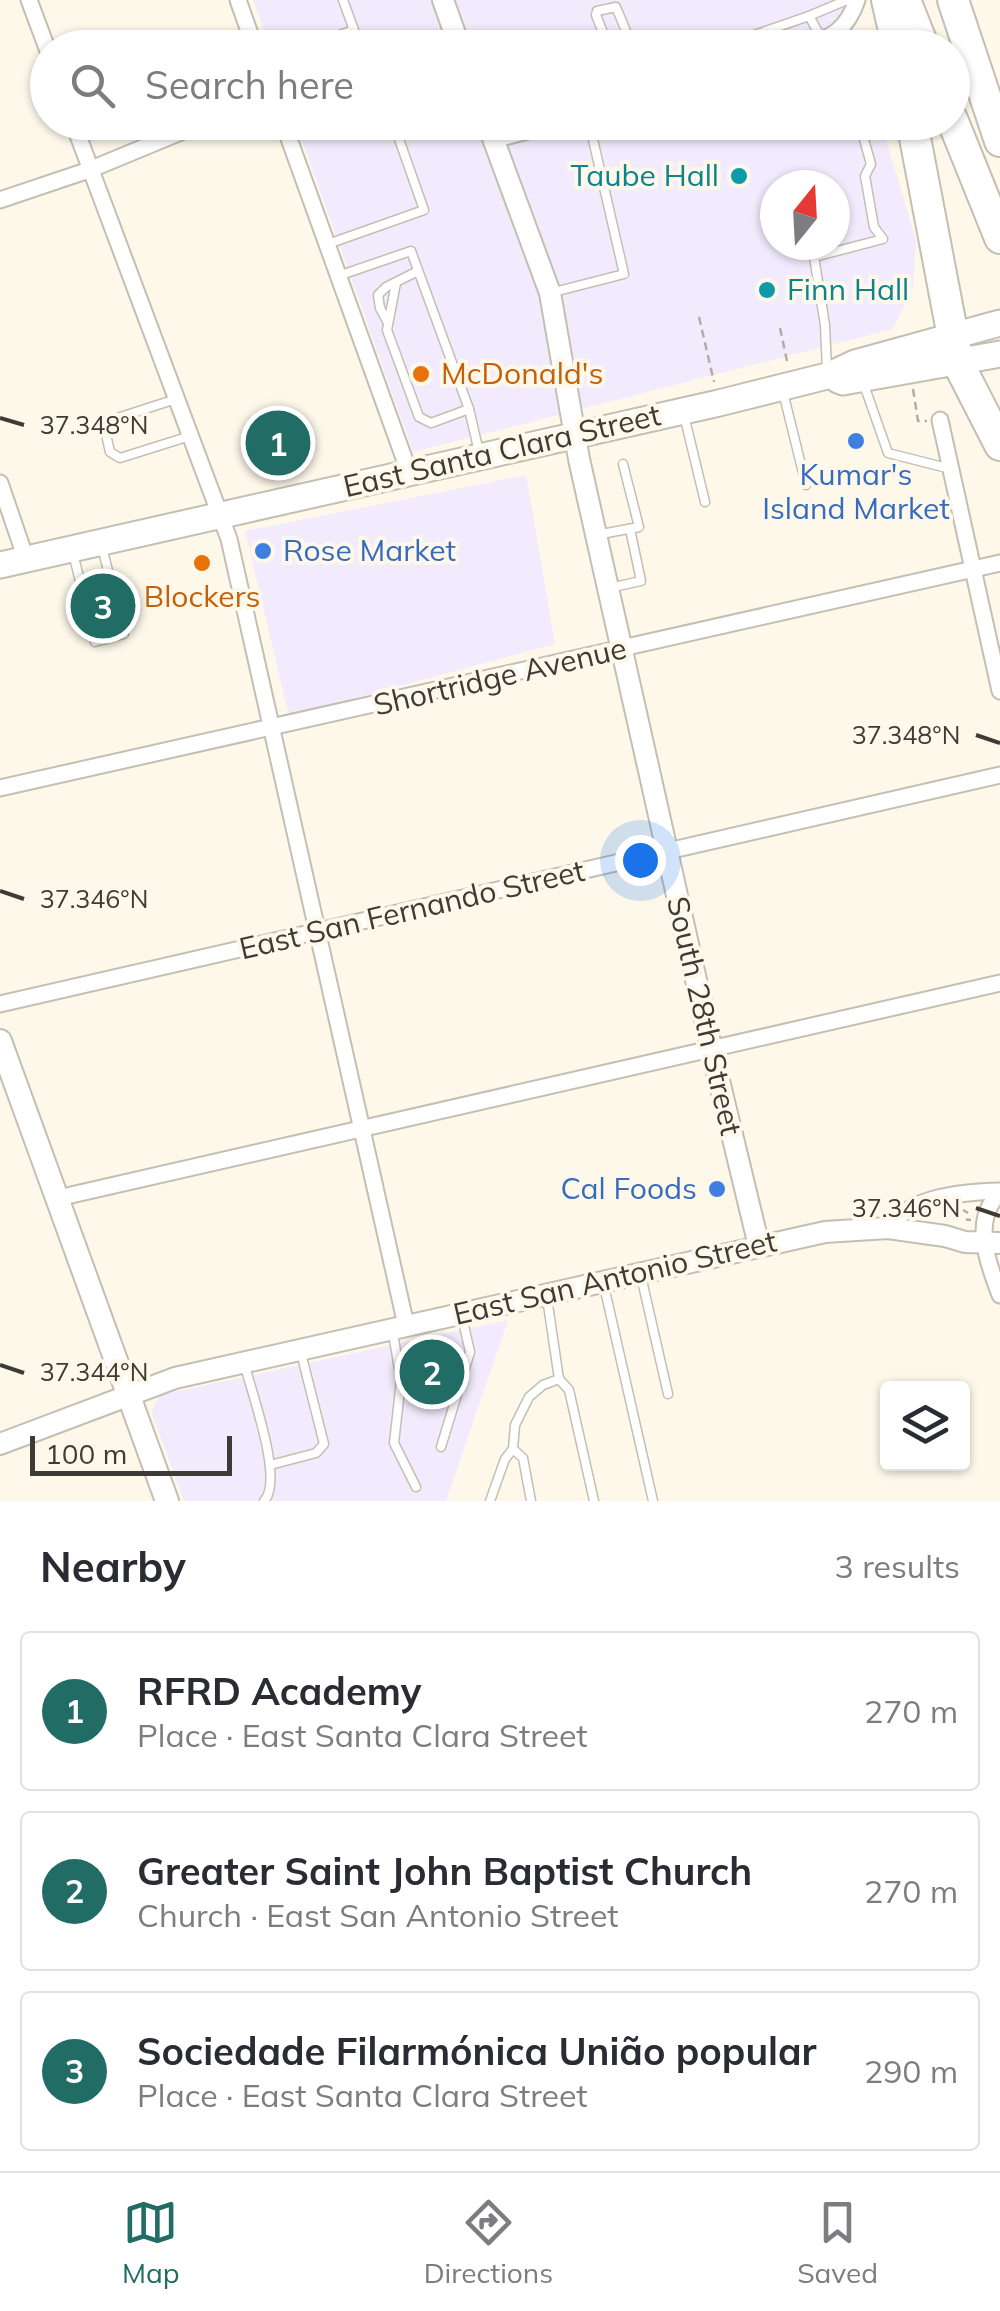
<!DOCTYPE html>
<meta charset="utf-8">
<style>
body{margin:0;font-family:Mulish,sans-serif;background:#f7f7f7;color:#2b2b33}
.controls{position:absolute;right:30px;bottom:30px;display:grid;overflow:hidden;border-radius:10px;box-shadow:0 2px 8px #0004}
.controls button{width:90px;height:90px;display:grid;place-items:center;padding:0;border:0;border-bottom:2px solid #e1e1e2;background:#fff;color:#2b2b33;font:50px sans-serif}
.compass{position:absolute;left:760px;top:170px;width:90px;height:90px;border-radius:50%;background:#fff;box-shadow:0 2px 8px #0004;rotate:18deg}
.scale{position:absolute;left:30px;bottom:25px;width:202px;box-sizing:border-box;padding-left:10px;border:5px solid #3d3b36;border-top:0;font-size:28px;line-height:35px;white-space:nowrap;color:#3d3b36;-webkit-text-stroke:8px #fef8eb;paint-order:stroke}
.you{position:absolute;left:640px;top:860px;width:35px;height:35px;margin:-25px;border:8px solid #fff;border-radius:50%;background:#1a73e8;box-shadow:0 0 0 15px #1a73e833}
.badge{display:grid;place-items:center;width:65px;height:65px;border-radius:50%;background:#226c66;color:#fff;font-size:32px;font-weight:700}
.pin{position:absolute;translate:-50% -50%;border:5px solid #fff;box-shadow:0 2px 10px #0006}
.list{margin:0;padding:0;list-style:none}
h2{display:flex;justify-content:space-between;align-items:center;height:130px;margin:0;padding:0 40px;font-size:42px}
h2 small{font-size:32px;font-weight:400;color:#7c7c81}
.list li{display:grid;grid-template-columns:65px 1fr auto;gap:30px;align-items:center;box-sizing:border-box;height:160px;margin:0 20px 20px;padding:0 20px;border:2px solid #e1e1e2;border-radius:10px}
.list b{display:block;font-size:38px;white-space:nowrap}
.list p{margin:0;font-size:32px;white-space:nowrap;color:#7c7c81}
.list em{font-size:32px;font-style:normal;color:#7c7c81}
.icon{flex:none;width:55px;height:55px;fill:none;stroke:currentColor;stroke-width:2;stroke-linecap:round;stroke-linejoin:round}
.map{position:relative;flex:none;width:1000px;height:1501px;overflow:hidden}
.search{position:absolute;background:#fff;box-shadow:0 2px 8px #0004;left:30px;right:30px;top:30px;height:110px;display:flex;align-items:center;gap:25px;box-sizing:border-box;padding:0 35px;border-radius:55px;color:#7c7c81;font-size:38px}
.sheet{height:670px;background:#fff}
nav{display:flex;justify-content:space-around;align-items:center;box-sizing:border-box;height:140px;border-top:2px solid #e1e1e2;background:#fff;font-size:28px;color:#7c7c81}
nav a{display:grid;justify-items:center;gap:5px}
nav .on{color:#226c66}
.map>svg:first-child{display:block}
</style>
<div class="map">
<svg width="1000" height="1501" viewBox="0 0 1000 1501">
<rect width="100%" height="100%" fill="#fef8eb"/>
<g fill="#f2ebfd" fill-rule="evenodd">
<polygon points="253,0 845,0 859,47 270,47"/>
<path d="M296 123H881L916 240 913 288 893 329 413 452ZM775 185H835V245H775Z"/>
<polygon points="526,475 555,644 289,716 245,531"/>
<polygon points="508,1320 446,1501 184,1501 151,1411 160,1395"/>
</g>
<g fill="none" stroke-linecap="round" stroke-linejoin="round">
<defs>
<g id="service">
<polyline points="809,16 847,0"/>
<polyline points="740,40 809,16 827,48"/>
<polyline points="302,48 354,30 343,0"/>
<polyline points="609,48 596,15 597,11 616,7 633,48"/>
<polyline points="714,48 740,40 743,48"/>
<polyline points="328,244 424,210 393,122"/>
<polyline points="338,276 411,251 469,409 479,452"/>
<polyline points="396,283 387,330 419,417 431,423 469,409"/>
<polyline points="550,293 624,274 589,122"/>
<polyline points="388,323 380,308 378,295 386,287 418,271"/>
<polyline points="827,371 825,325 814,257 883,239 874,227 865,176 871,164 859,122"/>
<polyline points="863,382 888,453 951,469"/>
<polyline points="783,392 806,485"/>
<polyline points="176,399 111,420 105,430 110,452 120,458 190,436"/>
<polyline points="684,415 705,502"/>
<polyline points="596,535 639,527 623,464"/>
<polyline points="73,553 95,642 124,634 102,547"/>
<polyline points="609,588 641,581 630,529"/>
<polyline points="641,1276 668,1394"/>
<polyline points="604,1286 653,1501"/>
<polyline points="393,1333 401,1381 394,1443 416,1487"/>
<path d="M245 1366C252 1394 284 1481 264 1501"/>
<polyline points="559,1379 569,1390 594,1501"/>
<polyline points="441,1447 470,1352 462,1317"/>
<polyline points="513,1449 523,1458 531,1501"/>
<polyline points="270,1465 316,1453 324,1444 301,1353"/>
<polyline points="490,1501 505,1459 513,1449 515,1425 529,1397 543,1385 559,1379 547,1298"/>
</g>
<g id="minor">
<polyline points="29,0 48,51"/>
<polyline points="238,0 255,48"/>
<path d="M803 48C832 37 847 30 857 0"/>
<polyline points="73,122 229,539 406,1325"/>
<polyline points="283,122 409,472"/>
<polyline points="493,140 562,122"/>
<polyline points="0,200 89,170 205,122"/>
<polyline points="940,420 1000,691"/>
<polyline points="0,483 26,559"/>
<polyline points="0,788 1000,563"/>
<polyline points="0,1004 1000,775"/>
<path d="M1000 1193C971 1219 988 1264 1000 1295"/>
<polyline points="58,1198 1000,983"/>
<path d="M888 1228C910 1196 963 1192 1000 1191"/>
</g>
<g id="tertiary">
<polyline points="443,0 460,48"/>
<polyline points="487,122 550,293 579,459 714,1060 759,1246"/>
<polyline points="0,1444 175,1378 825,1232 888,1228 945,1236 965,1242 1000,1243"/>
</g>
<polyline id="secondary" points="0,1041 167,1501"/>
<g id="primary">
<polyline points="838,380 843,382 1000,354"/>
<polyline points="0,565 719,403 827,376 855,363 1000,323"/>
</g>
<g id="motorway">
<polyline points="887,0 898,48"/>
<polyline points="905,0 924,48"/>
<polyline points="953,0 1000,141"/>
<polyline points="952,119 1000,238"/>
<polyline points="912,122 958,363 1000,445"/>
</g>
</defs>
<use href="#service" stroke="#c4bfb2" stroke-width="11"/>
<use href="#minor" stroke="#c4bfb2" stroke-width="19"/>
<use href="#tertiary" stroke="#c4bfb2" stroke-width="24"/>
<use href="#secondary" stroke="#c4bfb2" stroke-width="26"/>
<use href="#primary" stroke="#c4bfb2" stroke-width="29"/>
<use href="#motorway" stroke="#c4bfb2" stroke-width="34"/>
<g stroke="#b2ada3" stroke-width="2.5" stroke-dasharray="8 5" stroke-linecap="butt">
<polyline points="699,317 714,382"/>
<polyline points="780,328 787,361"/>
<polyline points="913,389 918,421 927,421"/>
<polyline points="963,1210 968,1213"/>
<polyline points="940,1217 971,1220"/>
</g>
<use href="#service" stroke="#fff" stroke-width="8"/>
<use href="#minor" stroke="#fff" stroke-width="15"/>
<use href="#tertiary" stroke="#fff" stroke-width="20"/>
<use href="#secondary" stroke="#fff" stroke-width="22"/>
<use href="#primary" stroke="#fff" stroke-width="25"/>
<use href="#motorway" stroke="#fff" stroke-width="30"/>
</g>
<path fill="none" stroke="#3d3b36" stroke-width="4" d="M0 418 24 425M976 735 1000 743M0 891 24 899M976 1208 1000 1216M0 1365 24 1373"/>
<g fill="#0f9aa8" stroke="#fef8eb" stroke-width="4">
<circle cx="739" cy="176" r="10"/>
<circle cx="767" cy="290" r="10"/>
</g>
<g fill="#e8710a" stroke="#fef8eb" stroke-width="4">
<circle cx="421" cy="374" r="10"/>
<circle cx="202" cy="563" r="10"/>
</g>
<g fill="#3f7fe0" stroke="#fef8eb" stroke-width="4">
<circle cx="856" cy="441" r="10"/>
<circle cx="263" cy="551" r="10"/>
<circle cx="717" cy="1189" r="10"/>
</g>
<g text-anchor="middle" stroke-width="8" stroke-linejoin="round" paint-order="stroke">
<g font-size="30" fill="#0d838f" stroke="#fef8eb" text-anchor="end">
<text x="719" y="186">Taube Hall</text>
<text x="787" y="300" text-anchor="start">Finn Hall</text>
</g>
<g font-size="30" fill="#c56008" stroke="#fef8eb" text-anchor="start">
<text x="441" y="384">McDonald's</text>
<text x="202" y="607" text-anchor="middle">Blockers</text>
</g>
<g font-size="30" fill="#3d3b36" stroke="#fef8eb">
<text transform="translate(502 451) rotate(-13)" y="10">East Santa Clara Street</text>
<text transform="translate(500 677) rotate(-13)" y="10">Shortridge Avenue</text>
<text transform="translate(412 910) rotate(-13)" y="10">East San Fernando Street</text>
<text transform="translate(704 1016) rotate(77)" y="10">South 28th Street</text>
<text transform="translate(615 1278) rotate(-13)" y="10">East San Antonio Street</text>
</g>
<g font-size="30" fill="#366cbe" stroke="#fef8eb">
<text x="856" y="485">Kumar's<tspan x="856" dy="34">Island Market</tspan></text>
<text x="283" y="561" text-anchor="start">Rose Market</text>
<text x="697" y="1199" text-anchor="end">Cal Foods</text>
</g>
</g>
<g font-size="25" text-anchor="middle" fill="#3d3b36" stroke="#fef8eb" stroke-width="8" stroke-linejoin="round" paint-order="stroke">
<text x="94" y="434">37.348°N</text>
<text x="906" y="744">37.348°N</text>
<text x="94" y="908">37.346°N</text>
<text x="906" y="1217">37.346°N</text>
<text x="94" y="1381">37.344°N</text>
</g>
</svg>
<div class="controls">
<button><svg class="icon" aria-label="layers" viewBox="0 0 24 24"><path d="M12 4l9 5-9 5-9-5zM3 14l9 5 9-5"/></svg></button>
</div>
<svg class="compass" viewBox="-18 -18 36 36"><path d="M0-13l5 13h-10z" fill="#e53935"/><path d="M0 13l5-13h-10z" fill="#7c7c81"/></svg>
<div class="scale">100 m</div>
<div class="you"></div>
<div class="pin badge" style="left:278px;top:443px">1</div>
<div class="pin badge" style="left:432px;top:1372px">2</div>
<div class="pin badge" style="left:103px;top:606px">3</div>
<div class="search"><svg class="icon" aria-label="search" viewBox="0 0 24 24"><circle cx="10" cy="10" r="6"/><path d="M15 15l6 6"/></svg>Search here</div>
</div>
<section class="sheet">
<h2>Nearby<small>3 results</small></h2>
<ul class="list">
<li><span class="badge">1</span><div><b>RFRD Academy</b><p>Place · East Santa Clara Street</p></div><em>270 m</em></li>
<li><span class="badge">2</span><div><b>Greater Saint John Baptist Church</b><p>Church · East San Antonio Street</p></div><em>270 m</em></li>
<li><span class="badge">3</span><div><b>Sociedade Filarmónica União popular</b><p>Place · East Santa Clara Street</p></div><em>290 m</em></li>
</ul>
</section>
<nav>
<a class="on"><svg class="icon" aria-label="map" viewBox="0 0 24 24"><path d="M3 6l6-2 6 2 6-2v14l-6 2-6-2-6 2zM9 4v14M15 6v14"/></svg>Map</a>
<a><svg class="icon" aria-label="directions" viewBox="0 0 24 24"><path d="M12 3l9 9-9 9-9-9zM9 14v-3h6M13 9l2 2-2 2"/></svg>Directions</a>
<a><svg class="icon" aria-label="saved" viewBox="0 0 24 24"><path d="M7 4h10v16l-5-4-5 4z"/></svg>Saved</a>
</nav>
